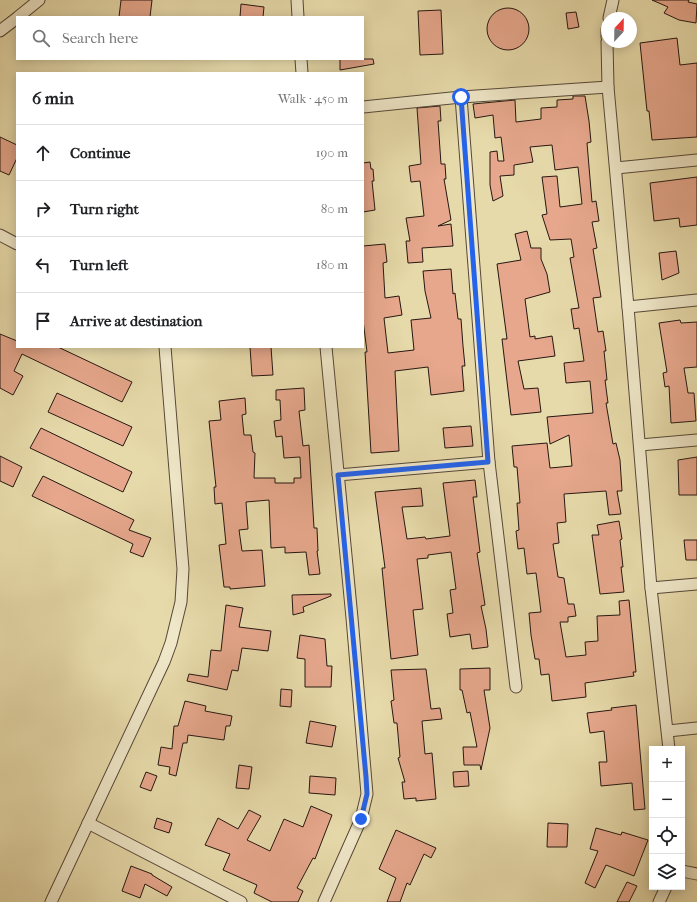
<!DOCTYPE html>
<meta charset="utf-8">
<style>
body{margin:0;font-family:"IM FELL French Canon",serif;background:#f6f6f6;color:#202124}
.controls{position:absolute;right:12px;bottom:12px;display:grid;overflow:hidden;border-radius:0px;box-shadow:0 2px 10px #0003}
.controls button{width:36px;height:36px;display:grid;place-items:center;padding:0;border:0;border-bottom:1px solid #e0e0e0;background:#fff;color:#202124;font:20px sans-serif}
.compass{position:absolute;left:601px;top:12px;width:36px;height:36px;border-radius:50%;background:#fff;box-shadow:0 2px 10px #0003;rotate:22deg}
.stop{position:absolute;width:12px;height:12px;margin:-9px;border:3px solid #2563eb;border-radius:50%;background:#fff}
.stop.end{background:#2563eb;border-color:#fff;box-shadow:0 1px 4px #0008}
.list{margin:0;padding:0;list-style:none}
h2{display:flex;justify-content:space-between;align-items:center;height:52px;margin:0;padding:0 16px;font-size:17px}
h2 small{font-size:13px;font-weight:400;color:#757577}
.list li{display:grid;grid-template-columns:26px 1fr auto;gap:12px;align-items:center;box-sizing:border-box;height:56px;padding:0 16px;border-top:1px solid #e0e0e0}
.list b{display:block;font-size:15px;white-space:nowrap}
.list em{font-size:13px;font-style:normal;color:#757577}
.icon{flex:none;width:22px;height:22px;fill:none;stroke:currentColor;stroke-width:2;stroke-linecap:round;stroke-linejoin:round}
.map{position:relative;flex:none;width:697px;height:902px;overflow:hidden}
.search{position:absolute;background:#fff;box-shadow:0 2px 10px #0003;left:16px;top:16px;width:348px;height:44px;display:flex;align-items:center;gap:10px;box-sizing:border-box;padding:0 14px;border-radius:0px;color:#757577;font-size:15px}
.panel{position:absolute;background:#fff;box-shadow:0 2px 10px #0003;left:16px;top:72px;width:348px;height:276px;border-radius:0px}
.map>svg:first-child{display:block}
</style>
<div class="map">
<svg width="697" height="902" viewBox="0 0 697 902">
<rect width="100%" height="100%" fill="#e7daaa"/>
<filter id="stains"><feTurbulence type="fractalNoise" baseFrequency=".005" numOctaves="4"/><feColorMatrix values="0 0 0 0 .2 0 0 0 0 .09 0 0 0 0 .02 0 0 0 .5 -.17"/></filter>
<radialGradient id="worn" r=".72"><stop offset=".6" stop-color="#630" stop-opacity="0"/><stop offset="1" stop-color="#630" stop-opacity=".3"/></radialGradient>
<g fill="#e6a78c" stroke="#261711">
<polygon points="121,0 152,0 150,17 119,17"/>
<polygon points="652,0 689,0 688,2 697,4 696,23 679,20 664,13 668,7"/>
<polygon points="241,4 264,7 263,17 240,17"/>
<circle cx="508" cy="29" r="21"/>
<polygon points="441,10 443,54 420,55 418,11"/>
<polygon points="576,12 579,27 568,29 566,13"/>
<polygon points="677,38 680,65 697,63 697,137 652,140 649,111 647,111 640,43"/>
<polygon points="340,59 373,59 374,64 340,70"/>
<polygon points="573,96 585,96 589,121 591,142 587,143 592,202 596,201 599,221 592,222 597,248 593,249 601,297 593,298 598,332 603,331 606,351 604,351 607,380 605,380 608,403 606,403 613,444 616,443 620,460 622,491 617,491 621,514 609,515 606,491 564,494 566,522 557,523 559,543 553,544 558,577 564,578 568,604 574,604 576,616 568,617 568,622 560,622 566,657 586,655 585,642 598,641 597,616 620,615 619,601 629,600 636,672 633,672 634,676 585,683 586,697 552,701 549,674 541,675 539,659 535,659 531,635 529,613 541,612 536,573 527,574 524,548 518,549 516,531 519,530 517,503 520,503 517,467 514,467 512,446 547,443 550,468 572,466 569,435 550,444 547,417 593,413 590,381 566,383 564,363 584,361 579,328 574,329 571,309 579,308 570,258 574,257 571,239 550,240 542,215 547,214 542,177 557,176 560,207 582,204 578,167 555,170 552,145 530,147 533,162 514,165 514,175 500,176 503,196 493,201 490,185 490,152 497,151 498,161 504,161 501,137 495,138 493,115 475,118 473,104 515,100 516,122 541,119 541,108 557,107 557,100 573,99"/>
<polygon points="440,106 441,121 438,121 441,164 445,164 446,179 444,179 451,220 438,226 451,224 453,246 422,248 423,262 408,263 406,241 410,241 406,218 424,216 420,181 411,182 409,166 421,164 417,108"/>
<polygon points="0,137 17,145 17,158 9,175 0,171"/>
<polygon points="370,162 371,169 373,169 374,181 372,181 375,210 363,212 363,163"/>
<polygon points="697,177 697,225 680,227 679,218 654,221 650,183"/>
<polygon points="527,231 531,248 541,248 541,259 547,274 550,292 525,299 530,337 535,336 535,339 552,336 555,356 518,361 524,389 538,388 541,412 511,415 502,339 507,339 497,264 521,260 515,234"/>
<polygon points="385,244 387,262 383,263 385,298 399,296 402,315 384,318 388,353 414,350 411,320 431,318 425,291 423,271 451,269 453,294 455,293 458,319 461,319 463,346 465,366 462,366 464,391 431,395 428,367 395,371 399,451 371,453 365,352 367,352 363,320 363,246"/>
<polygon points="676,251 679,273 662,280 659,253"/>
<polygon points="680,320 681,323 697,322 697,367 684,368 688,393 694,393 696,421 671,423 669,386 665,387 663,373 667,372 659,323"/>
<polygon points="0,334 17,341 17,347 58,347 132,382 122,402 22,354 14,371 23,376 13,395 0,388"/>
<polygon points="250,347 271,347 273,375 252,376"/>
<polygon points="304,388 305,410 299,411 303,446 309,445 314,528 317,528 318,551 317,551 320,574 309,575 306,552 285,553 285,547 271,548 269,500 246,502 248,529 239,530 242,551 262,550 265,586 230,589 230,587 224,587 219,545 226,544 222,503 215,504 214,487 216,487 209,421 221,420 219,401 245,398 246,414 242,415 244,435 251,435 253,452 255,453 254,478 275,478 275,483 294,483 294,478 301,478 300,457 284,458 282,436 276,437 274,421 281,420 280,400 276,400 276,390"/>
<polygon points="57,393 132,427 123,446 48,412"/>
<polygon points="471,426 473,446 445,448 443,428"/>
<polygon points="41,428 132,472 123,492 30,448"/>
<polygon points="0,456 22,467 13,487 0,481"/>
<polygon points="697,457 697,495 679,495 678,460"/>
<polygon points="43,476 134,520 129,530 151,538 143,557 130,552 133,544 32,496"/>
<polygon points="475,480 477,497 473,497 480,552 477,553 485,605 481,606 486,629 488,647 472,649 470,634 450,637 447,614 453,613 450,590 456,589 451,552 428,555 428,558 417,559 423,609 413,610 418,655 391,659 382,568 385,568 375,492 421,488 423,506 402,507 407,539 425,537 426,539 450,536 443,483"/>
<polygon points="619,521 622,539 620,540 623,567 621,567 624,592 600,594 592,535 599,535 597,525"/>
<polygon points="684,540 697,540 697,560 686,560"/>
<polygon points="331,594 331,596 303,607 304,612 293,615 292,595"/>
<polygon points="226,605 243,608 239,627 271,631 268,651 242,648 238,671 232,670 227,690 187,681 189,674 208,677 211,650 221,651"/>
<polygon points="300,635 325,639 327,666 332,666 331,687 305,687 305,659 297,658"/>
<polygon points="490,668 490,690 484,690 490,728 481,770 480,765 464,765 463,747 477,747 470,712 467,713 462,690 460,690 460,669"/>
<polygon points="426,669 431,709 440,708 442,719 422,721 425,754 432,753 436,799 416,801 416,798 404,799 402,782 405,782 398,758 400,757 397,723 394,723 391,701 394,700 391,670"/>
<polygon points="281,689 292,690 291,707 280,706"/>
<polygon points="185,701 206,706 205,711 232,716 230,726 226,726 224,740 188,735 187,743 183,743 176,776 169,774 170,767 158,765 161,747 172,749 174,726 178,726"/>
<polygon points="636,705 645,809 634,810 632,783 601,786 599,762 607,762 604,731 590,733 587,713 612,710 611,708"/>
<polygon points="310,721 336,726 332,747 306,743"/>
<polygon points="239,765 252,767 249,789 236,788"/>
<polygon points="468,771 469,786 454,787 453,772"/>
<polygon points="146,772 157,776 151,791 140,787"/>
<polygon points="310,776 336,778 335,795 309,793"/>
<polygon points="311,806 332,815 315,859 313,858 297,888 303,891 298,902 272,902 254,893 257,885 223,870 230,854 205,845 218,818 238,829 249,810 261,816 247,840 270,851 284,819 303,827"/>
<polygon points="157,818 172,823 169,833 154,828"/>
<polygon points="548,823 568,824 567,847 547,847"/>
<polygon points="596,828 621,835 622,832 648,840 634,876 606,865 595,888 585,883 598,851 590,849"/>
<polygon points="396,830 436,848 431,858 424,854 410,885 407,883 400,902 387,902 396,878 379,869"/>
<polygon points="131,866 152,874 152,875 172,887 167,896 145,884 140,898 122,891"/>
<polygon points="627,882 637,886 629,902 617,902"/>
</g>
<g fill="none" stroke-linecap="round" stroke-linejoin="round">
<defs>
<g id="street">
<polyline points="297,0 298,17"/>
<polyline points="18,17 39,0"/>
<polyline points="609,18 613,0"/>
<polyline points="607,30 607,37"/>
<polyline points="0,31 17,18"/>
<polyline points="607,42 608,87 628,307 651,588 669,749"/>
<polyline points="301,59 302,73"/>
<polyline points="461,97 489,462 516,687"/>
<polyline points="363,107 461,97 608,87"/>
<polyline points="616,168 697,160"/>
<polyline points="0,235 17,244"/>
<polyline points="628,307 697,300"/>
<polyline points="640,445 697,440"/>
<polyline points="338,475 489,462"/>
<polyline points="651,588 697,584"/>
<polyline points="668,731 697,728"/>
<polyline points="88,823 241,902"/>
<polyline points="682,871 697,874"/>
<polyline points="51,902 164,662 171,643 181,602 183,569 165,347"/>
<polyline points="324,902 361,819 367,794 352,618 326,347"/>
<polyline points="659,902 666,887"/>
</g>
</defs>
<use href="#street" stroke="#564837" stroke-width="13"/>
<use href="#street" stroke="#efe7c8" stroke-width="11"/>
</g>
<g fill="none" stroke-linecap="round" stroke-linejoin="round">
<polyline stroke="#2563eb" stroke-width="5" points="361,819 367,794 366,777 338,475 488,462 461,97"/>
</g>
<rect width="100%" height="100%" filter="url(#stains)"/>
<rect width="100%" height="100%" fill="url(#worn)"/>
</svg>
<div class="controls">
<button>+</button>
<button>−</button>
<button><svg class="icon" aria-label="locate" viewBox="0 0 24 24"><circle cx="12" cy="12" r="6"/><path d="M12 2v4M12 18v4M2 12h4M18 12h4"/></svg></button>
<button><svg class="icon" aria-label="layers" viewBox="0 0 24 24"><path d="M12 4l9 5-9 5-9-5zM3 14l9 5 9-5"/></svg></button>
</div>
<svg class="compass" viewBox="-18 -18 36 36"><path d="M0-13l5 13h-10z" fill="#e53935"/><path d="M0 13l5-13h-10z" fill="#757577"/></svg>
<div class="stop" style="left:461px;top:97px"></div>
<div class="stop end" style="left:361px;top:819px"></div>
<div class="search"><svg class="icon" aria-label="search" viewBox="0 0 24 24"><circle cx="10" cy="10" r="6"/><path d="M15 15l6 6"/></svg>Search here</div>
<section class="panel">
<h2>6 min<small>Walk · 450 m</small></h2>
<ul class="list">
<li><svg class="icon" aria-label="ahead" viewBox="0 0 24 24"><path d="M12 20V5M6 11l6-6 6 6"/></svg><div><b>Continue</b></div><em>190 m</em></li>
<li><svg class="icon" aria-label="right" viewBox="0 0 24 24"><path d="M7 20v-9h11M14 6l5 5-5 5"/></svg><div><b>Turn right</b></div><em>80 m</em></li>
<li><svg class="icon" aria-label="left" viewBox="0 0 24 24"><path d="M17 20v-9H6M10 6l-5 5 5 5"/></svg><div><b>Turn left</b></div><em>180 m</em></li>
<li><svg class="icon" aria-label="arrive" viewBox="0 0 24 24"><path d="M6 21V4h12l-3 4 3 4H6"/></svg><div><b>Arrive at destination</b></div></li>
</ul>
</section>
</div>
